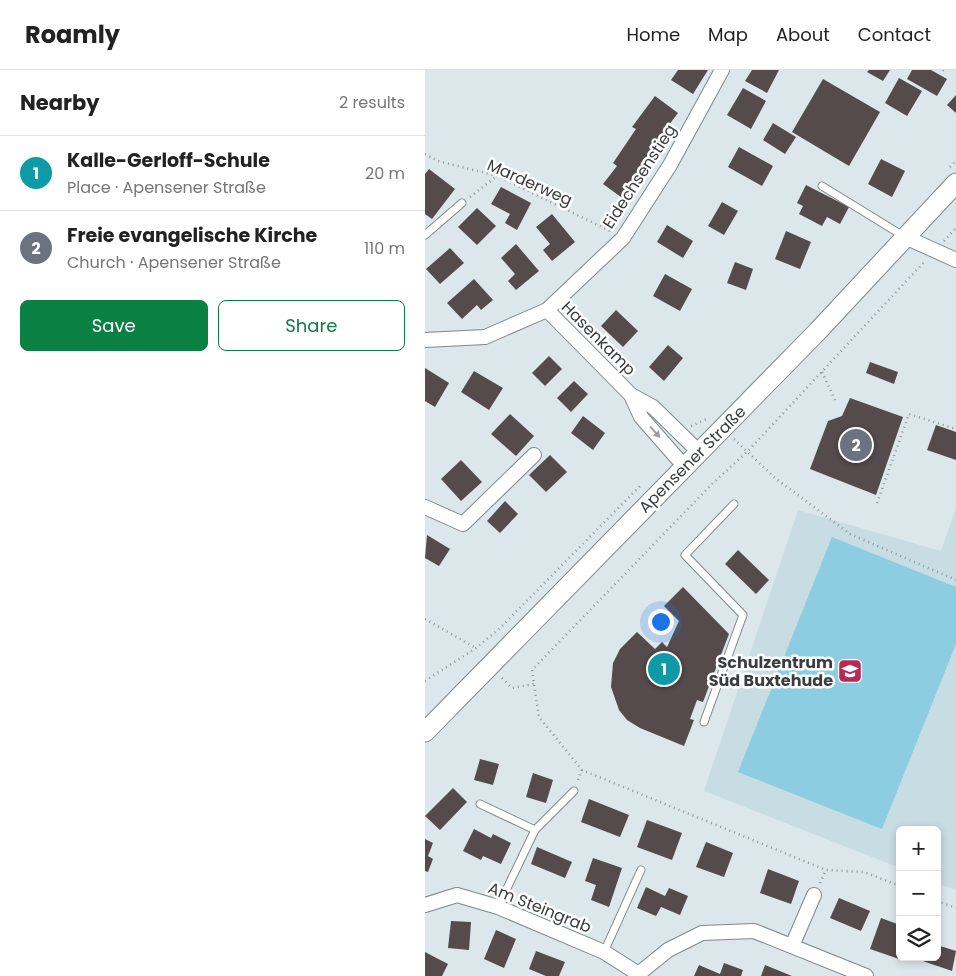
<!DOCTYPE html>
<meta charset="utf-8">
<style>
body{margin:0;font-family:Poppins,sans-serif;background:#f2f2f2;color:#222}
.controls{position:absolute;right:15px;bottom:15px;display:grid;overflow:hidden;border-radius:8px;box-shadow:0 2px 8px #0003}
.controls button{width:45px;height:45px;display:grid;place-items:center;padding:0;border:0;border-bottom:1px solid #e0e0e0;background:#fff;color:#222;font:25px sans-serif}
.you{position:absolute;left:235px;top:551px;width:18px;height:18px;margin:-12px;border:4px solid #fff;border-radius:50%;background:#1a73e8;box-shadow:0 0 0 8px #1a73e833}
.badge{display:grid;place-items:center;width:32px;height:32px;border-radius:50%;background:#0b8043;color:#fff;font-size:16px;font-weight:700}
.pin{position:absolute;translate:-50% -50%;border:2px solid #fff;box-shadow:0 1px 5px #0006}
.list{margin:0;padding:0;list-style:none}
h2{display:flex;justify-content:space-between;align-items:center;height:65px;margin:0;padding:0 20px;font-size:21px}
h2 small{font-size:16px;font-weight:400;color:#767676}
.list li{display:grid;grid-template-columns:32px 1fr auto;gap:15px;align-items:center;box-sizing:border-box;height:75px;padding:0 20px;border-top:1px solid #e0e0e0}
.list b{display:block;font-size:19px;white-space:nowrap}
.list p{margin:0;font-size:16px;white-space:nowrap;color:#767676}
.list em{font-size:16px;font-style:normal;color:#767676}
.actions{display:flex;gap:10px;padding:15px 20px}
.actions a{flex:1;padding:11px 0;border:1px solid #0b8043;border-radius:8px;text-align:center;font-size:18px;color:#0b8043}
.actions .main{background:#0b8043;color:#fff}
.icon{flex:none;width:28px;height:28px;fill:none;stroke:currentColor;stroke-width:2;stroke-linecap:round;stroke-linejoin:round}
.map{position:relative;flex:none;width:531px;height:906px;overflow:hidden}
header{display:flex;align-items:center;gap:30px;box-sizing:border-box;height:70px;padding:0 25px;background:#fff;border-bottom:1px solid #e0e0e0}
header strong{font-size:24px}
nav{display:flex;gap:28px;margin-inline-start:auto;font-size:18px}
main{display:flex}
aside{flex:1;background:#fff}
.map>svg:first-child{display:block}
</style>
<header>
<strong>Roamly</strong>
<nav><a>Home</a><a>Map</a><a>About</a><a>Contact</a></nav>
</header>
<main>
<aside>
<h2>Nearby<small>2 results</small></h2>
<ul class="list">
<li><span class="badge" style="background:#0f9aa8">1</span><div><b>Kalle-Gerloff-Schule</b><p>Place · Apensener Straße</p></div><em>20 m</em></li>
<li><span class="badge" style="background:#6b7280">2</span><div><b>Freie evangelische Kirche</b><p>Church · Apensener Straße</p></div><em>110 m</em></li>
</ul>
<div class="actions"><a class="main">Save</a><a>Share</a></div>
</aside>
<div class="map">
<svg width="531" height="906" viewBox="0 0 531 906">
<rect width="100%" height="100%" fill="#dce7eb"/>
<polygon fill="#c8dce3" points="531,438 531,820 512,813 512,760 475,760 475,798 279,721 373,440 516,481"/>
<polygon fill="#8dcde1" points="407,467 531,517 531,574 457,759 313,702"/>
<g fill="#554b4c">
<polygon points="253,0 283,0 268,24 246,10"/>
<polygon points="327,0 354,0 342,23 320,11"/>
<polygon points="444,0 465,0 458,11 442,2"/>
<polygon points="487,0 506,0 522,9 512,26 482,9"/>
<polygon points="474,8 497,21 482,46 460,33"/>
<polygon points="398,9 455,42 424,96 367,62"/>
<polygon points="318,18 341,31 326,59 302,45"/>
<polygon points="531,25 531,43 522,35"/>
<polygon points="230,26 253,43 231,72 237,76 216,105 220,109 203,132 178,114 192,96 188,93 211,59 207,57"/>
<polygon points="348,53 371,67 360,84 338,70"/>
<polygon points="314,77 348,96 337,116 303,97"/>
<polygon points="456,89 480,101 467,127 443,114"/>
<polygon points="4,99 30,119 7,149 0,144 0,104"/>
<polygon points="381,115 424,137 415,154 402,147 397,156 374,144 378,136 372,133"/>
<polygon points="76,117 106,133 92,160 80,153 85,144 66,134"/>
<polygon points="297,132 313,141 299,165 283,156"/>
<polygon points="52,138 71,156 52,175 33,157"/>
<polygon points="127,144 150,172 127,191 118,180 125,174 111,157"/>
<polygon points="242,155 268,171 258,188 232,172"/>
<polygon points="361,161 386,172 375,199 350,189"/>
<polygon points="91,174 114,201 91,220 83,211 90,204 76,188"/>
<polygon points="25,178 39,193 15,214 1,199"/>
<polygon points="310,192 328,199 321,220 302,213"/>
<polygon points="240,204 267,219 255,241 228,226"/>
<polygon points="49,209 68,230 56,240 52,235 37,249 22,233"/>
<polygon points="191,240 213,261 198,277 176,256"/>
<polygon points="243,275 258,288 239,311 224,297"/>
<polygon points="124,286 137,299 120,316 107,303"/>
<polygon points="445,292 473,302 469,314 441,303"/>
<polygon points="0,298 24,313 10,337 0,331"/>
<polygon points="49,301 78,318 64,340 36,322"/>
<polygon points="149,311 163,324 146,342 132,328"/>
<polygon points="425,328 478,347 451,425 385,399 403,351 417,346"/>
<polygon points="85,344 109,366 91,386 66,364"/>
<polygon points="158,346 180,363 168,380 146,363"/>
<polygon points="511,355 531,362 531,390 502,380"/>
<polygon points="125,385 142,402 121,422 104,405"/>
<polygon points="36,390 57,412 36,431 16,409"/>
<polygon points="80,431 93,444 75,463 62,451"/>
<polygon points="2,465 25,479 14,496 0,488"/>
<polygon points="313,480 344,510 331,524 300,494"/>
<polygon points="258,517 304,564 278,632 272,630 265,649 269,650 259,676 215,658 202,650 194,640 186,617 188,593 195,579 212,562 230,579 237,572 242,577 254,551 239,536"/>
<polygon points="55,689 74,694 68,715 49,710"/>
<polygon points="108,703 128,710 121,733 101,727"/>
<polygon points="28,718 42,732 15,760 0,746"/>
<polygon points="164,729 204,745 195,767 156,752"/>
<polygon points="222,750 257,763 247,790 212,777"/>
<polygon points="49,759 66,768 68,764 86,773 76,794 58,786 56,790 38,781"/>
<polygon points="0,769 8,773 3,786 8,789 3,802 0,801"/>
<polygon points="281,772 308,783 299,807 271,797"/>
<polygon points="112,777 147,792 140,808 106,794"/>
<polygon points="168,788 197,798 184,837 166,830 171,815 160,811"/>
<polygon points="343,799 374,811 366,834 335,823"/>
<polygon points="221,817 240,826 244,818 263,826 255,845 236,837 231,846 212,838"/>
<polygon points="414,828 445,841 436,861 405,848"/>
<polygon points="456,848 475,855 474,889 445,879"/>
<polygon points="26,851 46,852 44,880 23,878"/>
<polygon points="71,860 91,869 79,898 59,889"/>
<polygon points="512,875 531,881 527,901 492,889 493,887 512,887"/>
<polygon points="111,881 140,892 134,906 121,906 104,899"/>
<polygon points="0,882 23,894 17,906 0,906"/>
<polygon points="299,893 318,900 316,906 269,906 274,895 295,904"/>
<polygon points="340,895 367,906 336,906"/>
</g>
<g fill="none" stroke-linecap="round" stroke-linejoin="round">
<defs>
<g id="lane">
<polyline points="397,116 480,167"/>
<polyline points="0,165 37,133"/>
<polyline points="279,652 318,545 260,485 309,434"/>
<polyline points="55,734 110,760 73,837"/>
<polyline points="110,760 149,721"/>
<polyline points="179,882 216,800"/>
</g>
<g id="street">
<polyline points="480,167 531,190"/>
<polyline points="122,240 198,168 245,95 297,0"/>
<polyline points="0,270 60,267 122,240 206,325 228,337 273,381"/>
<polyline points="206,325 216,347 259,396"/>
<polyline points="0,437 38,454 109,385"/>
<polyline points="0,835 32,825 73,837 179,882 212,903"/>
<polyline points="367,876 389,825"/>
<polyline points="211,906 243,880 277,863 329,861 441,906"/>
</g>
<polyline id="secondary" points="0,662 392,262 531,113"/>
</defs>
<use href="#lane" stroke="#7e888b" stroke-width="9"/>
<use href="#street" stroke="#7e888b" stroke-width="16"/>
<use href="#secondary" stroke="#7e888b" stroke-width="21"/>
<g stroke="#8e9699" stroke-width="2.5" stroke-dasharray="1 4" stroke-linecap="butt">
<polyline points="518,0 520,1"/>
<polyline points="0,84 13,91 72,106 185,161"/>
<polyline points="525,97 531,91"/>
<polyline points="45,127 72,106"/>
<polyline points="519,171 531,158"/>
<polyline points="397,302 410,330"/>
<polyline points="266,356 284,348"/>
<polyline points="309,369 350,408 425,464 531,510"/>
<polyline points="452,433 484,344 531,359"/>
<polyline points="0,549 51,578"/>
<polyline points="77,608 87,618 109,614"/>
<polyline points="0,611 51,578 73,560 217,414"/>
<polyline points="153,710 157,700"/>
<polyline points="395,813 401,800"/>
<polyline points="475,816 439,802 401,800 157,700 114,647 107,600 288,413 322,382 500,191"/>
<polyline points="512,831 531,838"/>
</g>
<use href="#lane" stroke="#fff" stroke-width="7"/>
<use href="#street" stroke="#fff" stroke-width="14"/>
<use href="#secondary" stroke="#fff" stroke-width="19"/>
</g>
<defs><path id="oneway-solid" d="M-6-.8H1V-3.2L6.5 0L1 3.2V.8H-6Z" transform="scale(1.25)"/></defs>
<use fill="#9c9e9f" href="#oneway-solid" transform="translate(230 362) rotate(48)"/>
<defs>
<symbol id="school-square" viewBox="-11 -11 22 22"><rect x="-9" y="-9" width="18" height="18" rx="4" fill="#b92957" stroke="#fff"/><path d="M0-5L7-2L0 1L-7-2ZM-4 1L0 2.5L4 1V4Q0 6-4 4Z" fill="#fff"/></symbol>
</defs>
<g fill-rule="evenodd">
<use href="#school-square" x="411" y="587" width="28" height="28"/>
</g>
<g text-anchor="middle" stroke-width="5" stroke-linejoin="round" paint-order="stroke">
<g font-size="16" fill="#393d3f" stroke="#fff">
<text transform="translate(214 106) rotate(-57)" y="6">Eidechsenstieg</text>
<text transform="translate(105 112) rotate(24)" y="6">Marderweg</text>
<text transform="translate(174 268) rotate(45)" y="6">Hasenkamp</text>
<text transform="translate(267 389) rotate(-45)" y="6">Apensener Straße</text>
<text transform="translate(115 837) rotate(22)" y="6">Am Steingrab</text>
</g>
<g font-size="16" font-weight="bold" fill="#393d3f" stroke="#fff" text-anchor="end">
<text x="408" y="598">Schulzentrum<tspan x="408" dy="18">Süd Buxtehude</tspan></text>
</g>
</g>
</svg>
<div class="controls">
<button>+</button>
<button>−</button>
<button><svg class="icon" aria-label="layers" viewBox="0 0 24 24"><path d="M12 4l9 5-9 5-9-5zM3 14l9 5 9-5"/></svg></button>
</div>
<div class="you"></div>
<div class="pin badge" style="left:239px;top:599px;background:#0f9aa8">1</div>
<div class="pin badge" style="left:431px;top:375px;background:#6b7280">2</div>
</div>
</main>
